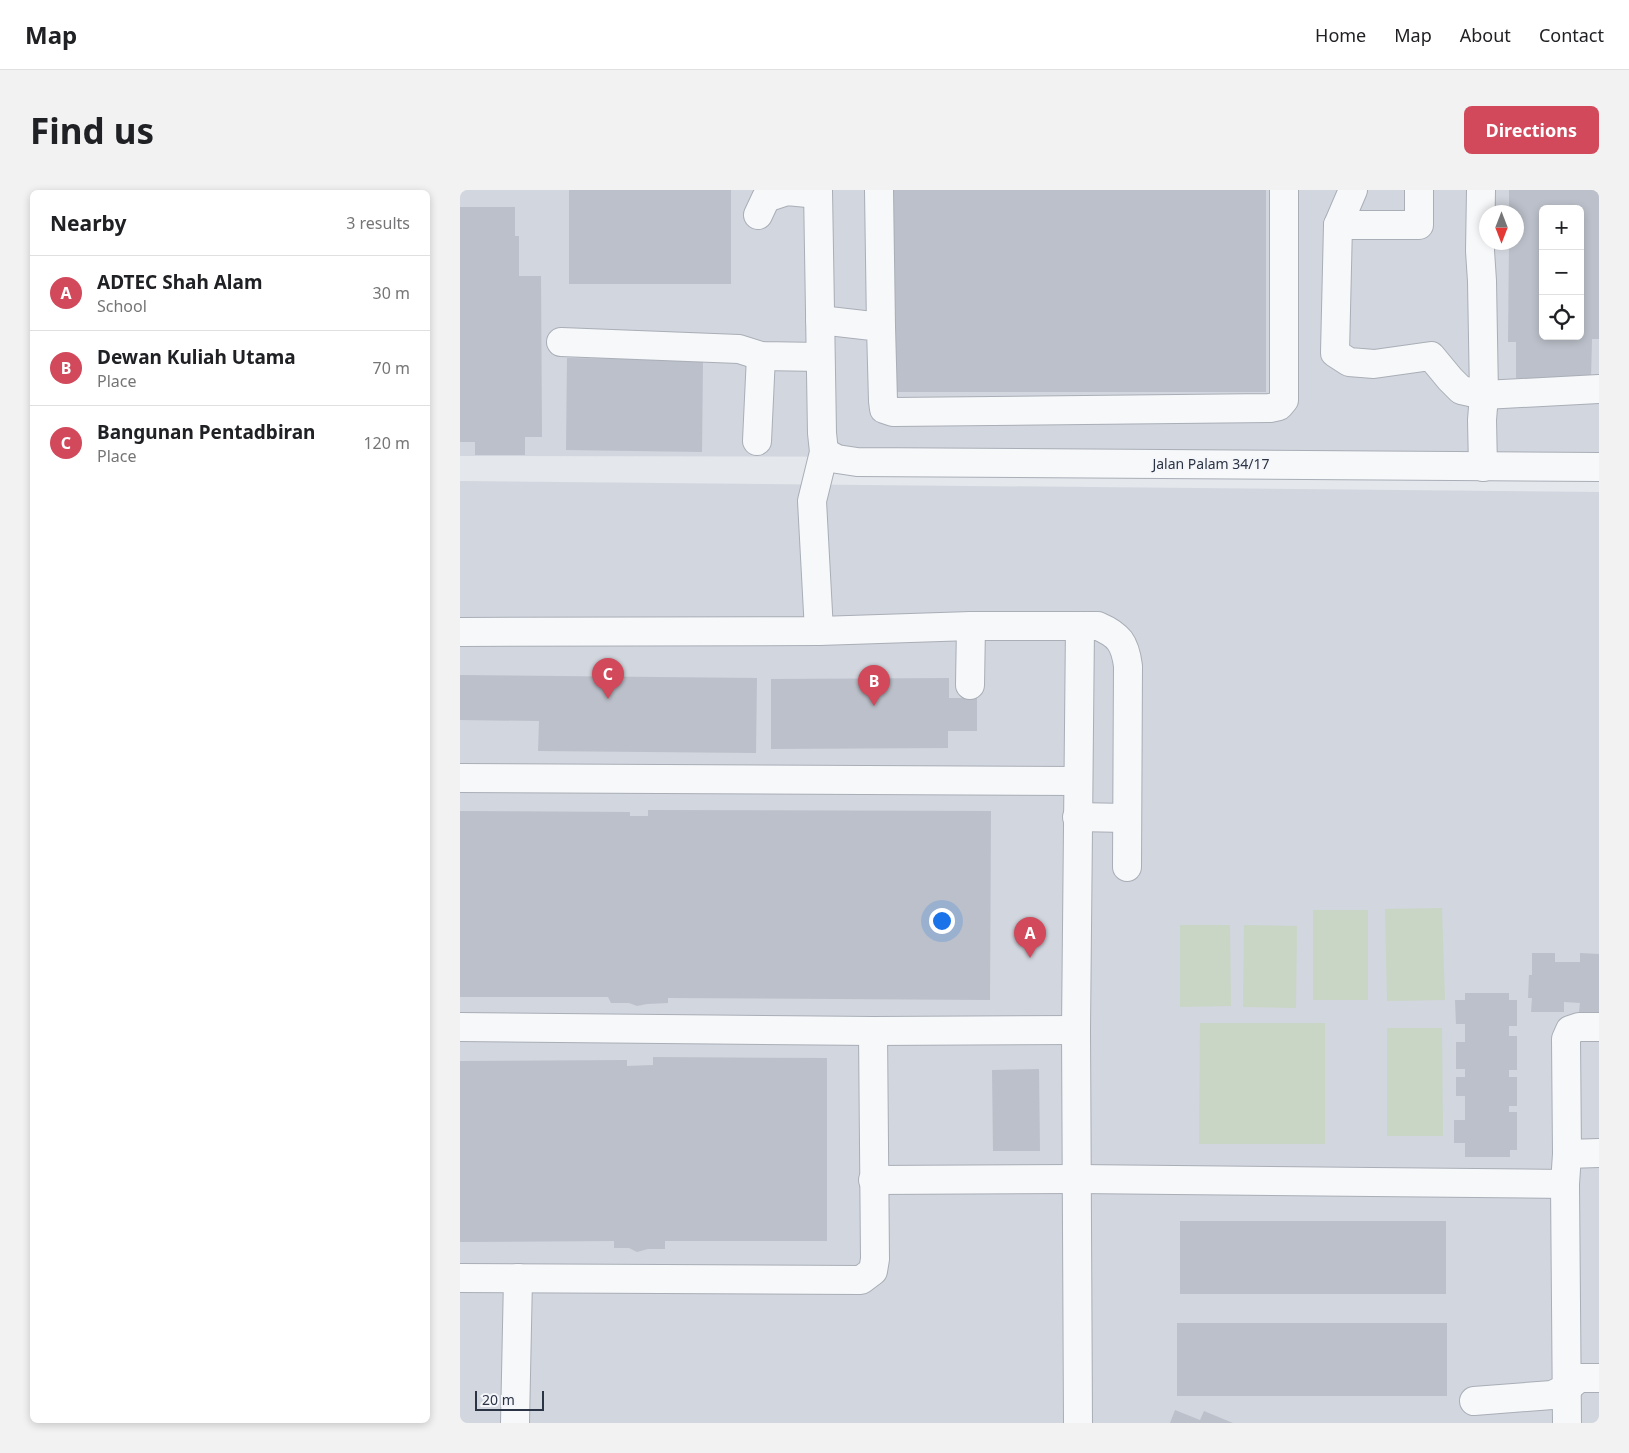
<!DOCTYPE html>
<meta charset="utf-8">
<style>
body{margin:0;font-family:"Noto Sans",sans-serif;background:#f2f2f2;color:#202124}
.controls{position:absolute;right:15px;top:15px;display:grid;overflow:hidden;border-radius:8px;box-shadow:0 2px 8px #0003}
.controls button{width:45px;height:45px;display:grid;place-items:center;padding:0;border:0;border-bottom:1px solid #e0e0e0;background:#fff;color:#202124;font:25px sans-serif}
.compass{position:absolute;left:1019px;top:15px;width:45px;height:45px;border-radius:50%;background:#fff;box-shadow:0 2px 8px #0003;rotate:180deg}
.scale{position:absolute;left:15px;bottom:12px;width:69px;box-sizing:border-box;padding-left:5px;border:2px solid #2b3445;border-top:0;font-size:14px;line-height:18px;white-space:nowrap;color:#2b3445;-webkit-text-stroke:4px #f4f6f9;paint-order:stroke}
.you{position:absolute;left:481px;top:730px;width:18px;height:18px;margin:-12px;border:4px solid #fff;border-radius:50%;background:#1a73e8;box-shadow:0 0 0 8px #1a73e833}
.badge{display:grid;place-items:center;width:32px;height:32px;border-radius:50%;background:#d1495b;color:#fff;font-size:16px;font-weight:700}
.pin{position:absolute;translate:-50% -41px;filter:drop-shadow(0 1px 2px #0008)}
.pin::after{content:'';position:absolute;top:26px;width:18px;height:15px;background:inherit;clip-path:polygon(0 0,100% 0,50% 100%)}
.list{margin:0;padding:0;list-style:none}
h2{display:flex;justify-content:space-between;align-items:center;height:65px;margin:0;padding:0 20px;font-size:21px}
h2 small{font-size:16px;font-weight:400;color:#757577}
.list li{display:grid;grid-template-columns:32px 1fr auto;gap:15px;align-items:center;box-sizing:border-box;height:75px;padding:0 20px;border-top:1px solid #e0e0e0}
.list b{display:block;font-size:19px;white-space:nowrap}
.list p{margin:0;font-size:16px;white-space:nowrap;color:#757577}
.list em{font-size:16px;font-style:normal;color:#757577}
.icon{flex:none;width:28px;height:28px;fill:none;stroke:currentColor;stroke-width:2;stroke-linecap:round;stroke-linejoin:round}
.map{position:relative;flex:none;width:1139px;height:1233px;overflow:hidden;border-radius:8px}
header{display:flex;align-items:center;gap:30px;box-sizing:border-box;height:70px;padding:0 25px;background:#fff;border-bottom:1px solid #e0e0e0}
header strong{font-size:24px}
nav{display:flex;gap:28px;margin-inline-start:auto;font-size:18px}
.intro{display:flex;align-items:center;justify-content:space-between;box-sizing:border-box;height:120px;padding:0 30px}
h1{margin:0;font-size:35px}
.button{padding:12px 22px;border-radius:8px;background:#d1495b;color:#fff;font-size:18px;font-weight:700}
main{display:flex;gap:30px;padding:0 30px}
aside{flex:1;background:#fff;border-radius:8px;box-shadow:0 2px 8px #0003}
.map>svg:first-child{display:block}
</style>
<header>
<strong>Map</strong>
<nav><a>Home</a><a>Map</a><a>About</a><a>Contact</a></nav>
</header>
<div class="intro"><h1>Find us</h1><a class="button">Directions</a></div>
<main>
<aside>
<h2>Nearby<small>3 results</small></h2>
<ul class="list">
<li><span class="badge">A</span><div><b>ADTEC Shah Alam</b><p>School</p></div><em>30 m</em></li>
<li><span class="badge">B</span><div><b>Dewan Kuliah Utama</b><p>Place</p></div><em>70 m</em></li>
<li><span class="badge">C</span><div><b>Bangunan Pentadbiran</b><p>Place</p></div><em>120 m</em></li>
</ul>
</aside>
<div class="map">
<svg width="1139" height="1233" viewBox="0 0 1139 1233">
<rect width="100%" height="100%" fill="#e4e7ec"/>
<g fill="#d2d6de" fill-rule="evenodd">
<path d="M0 0H1139V268L0 266ZM1083 19H1120V146H1083ZM1026 22H1056V52H1026Z"/>
<polygon points="0,291 1139,302 1139,1233 0,1233"/>
</g>
<g fill="#c9d6c5">
<polygon points="982,718 985,810 927,811 925,719"/>
<rect x="853" y="720" width="55" height="90"/>
<polygon points="720,735 770,735 771,816 720,817"/>
<polygon points="784,735 837,736 836,818 783,817"/>
<polygon points="740,833 865,833 865,954 739,954"/>
<polygon points="927,838 982,838 983,946 927,946"/>
</g>
<g fill="#bbc0ca" fill-rule="evenodd">
<rect x="109" y="0" width="162" height="94"/>
<polygon points="430,0 806,0 806,202 429,202"/>
<path d="M1049 0H1139V149H1132L1131 189 1056 188V152H1048L1049 52H1056V22H1049ZM1083 19H1120V146H1083Z"/>
<polygon points="0,17 55,17 55,46 59,46 59,86 81,86 82,247 65,247 65,265 15,265 15,252 0,252"/>
<polygon points="107,168 243,170 242,262 106,260"/>
<polygon points="0,485 297,488 296,563 78,561 79,531 0,530"/>
<polygon points="489,488 489,508 517,508 517,541 488,541 488,558 311,559 311,489"/>
<polygon points="188,620 531,621 530,810 208,808 208,813 187,814 177,816 169,813 151,813 148,807 0,807 0,621 170,622 170,626 188,626"/>
<polygon points="1072,763 1095,763 1095,772 1120,772 1120,763 1139,764 1139,822 1119,822 1120,813 1104,812 1104,822 1071,822 1072,808 1068,808 1069,785 1072,785"/>
<polygon points="1005,803 1049,803 1049,810 1057,810 1057,836 1049,836 1049,846 1057,846 1057,880 1049,880 1049,887 1057,887 1057,916 1049,916 1049,922 1057,922 1057,960 1050,960 1050,967 1005,967 1005,953 994,953 994,930 1005,930 1005,906 996,906 996,887 1005,887 1005,879 996,879 996,852 1005,852 1005,834 996,834 995,810 1005,810"/>
<polygon points="193,867 367,868 367,1051 205,1051 205,1059 188,1059 177,1062 169,1058 154,1058 154,1051 0,1052 0,871 167,870 167,876 193,875"/>
<polygon points="579,879 580,961 533,961 532,880"/>
<rect x="720" y="1031" width="266" height="73"/>
<rect x="717" y="1133" width="270" height="73"/>
<polygon points="715,1220 740,1230 744,1221 773,1233 710,1233"/>
</g>
<g fill="none" stroke-linecap="round" stroke-linejoin="round">
<defs>
<g id="minor">
<polyline points="358,0 362,243 364,262 352,311 359,441"/>
<polyline points="419,0 421,137"/>
<polyline points="893,0 878,35 875,163 889,172 914,174 971,166 990,189 1001,200 1024,205 1139,199"/>
<polyline points="1021,0 1020,61 1022,91 1024,205 1022,230 1023,277"/>
<polyline points="298,25 306,8 327,1 358,4"/>
<polyline points="878,35 959,35 959,0"/>
<polyline points="360,130 421,137 423,211 424,219 433,222 810,218 819,216 824,210 824,0"/>
<polyline points="101,152 279,159 301,166 360,167"/>
<polyline points="297,251 301,166"/>
<polyline points="364,262 377,269 397,272 1139,277"/>
<path d="M0 442 359 441 511 436H638C659 445 665 453 668 476L667 677"/>
<polyline points="510,495 511,436"/>
<polyline points="0,588 618,591"/>
<polyline points="617,627 667,628"/>
<polyline points="0,837 413,841 616,840"/>
<polyline points="1107,964 1139,963"/>
<polyline points="413,990 617,989 1105,994"/>
<polyline points="0,1088 401,1090 413,1081 415,1069 413,841"/>
<polyline points="1014,1211 1092,1205 1107,1198 1119,1188 1139,1188"/>
<polyline points="55,1233 58,1088"/>
<polyline points="618,1233 616,840 620,436"/>
<polyline points="1107,1233 1105,994 1107,964 1106,849 1110,840 1119,837 1139,837"/>
</g>
</defs>
<use href="#minor" stroke="#a9aeb7" stroke-width="30"/>
<use href="#minor" stroke="#f7f8fa" stroke-width="28"/>
</g>
<g text-anchor="middle" stroke-width="4" stroke-linejoin="round" paint-order="stroke">
<g font-size="14" fill="#2b3445" stroke="#f4f6f9">
<text x="751" y="279">Jalan Palam 34/17</text>
</g>
</g>
</svg>
<div class="controls">
<button>+</button>
<button>−</button>
<button><svg class="icon" aria-label="locate" viewBox="0 0 24 24"><circle cx="12" cy="12" r="6"/><path d="M12 2v4M12 18v4M2 12h4M18 12h4"/></svg></button>
</div>
<svg class="compass" viewBox="-18 -18 36 36"><path d="M0-13l5 13h-10z" fill="#e53935"/><path d="M0 13l5-13h-10z" fill="#757577"/></svg>
<div class="scale">20 m</div>
<div class="you"></div>
<div class="pin badge" style="left:570px;top:768px">A</div>
<div class="pin badge" style="left:414px;top:516px">B</div>
<div class="pin badge" style="left:148px;top:509px">C</div>
</div>
</main>
